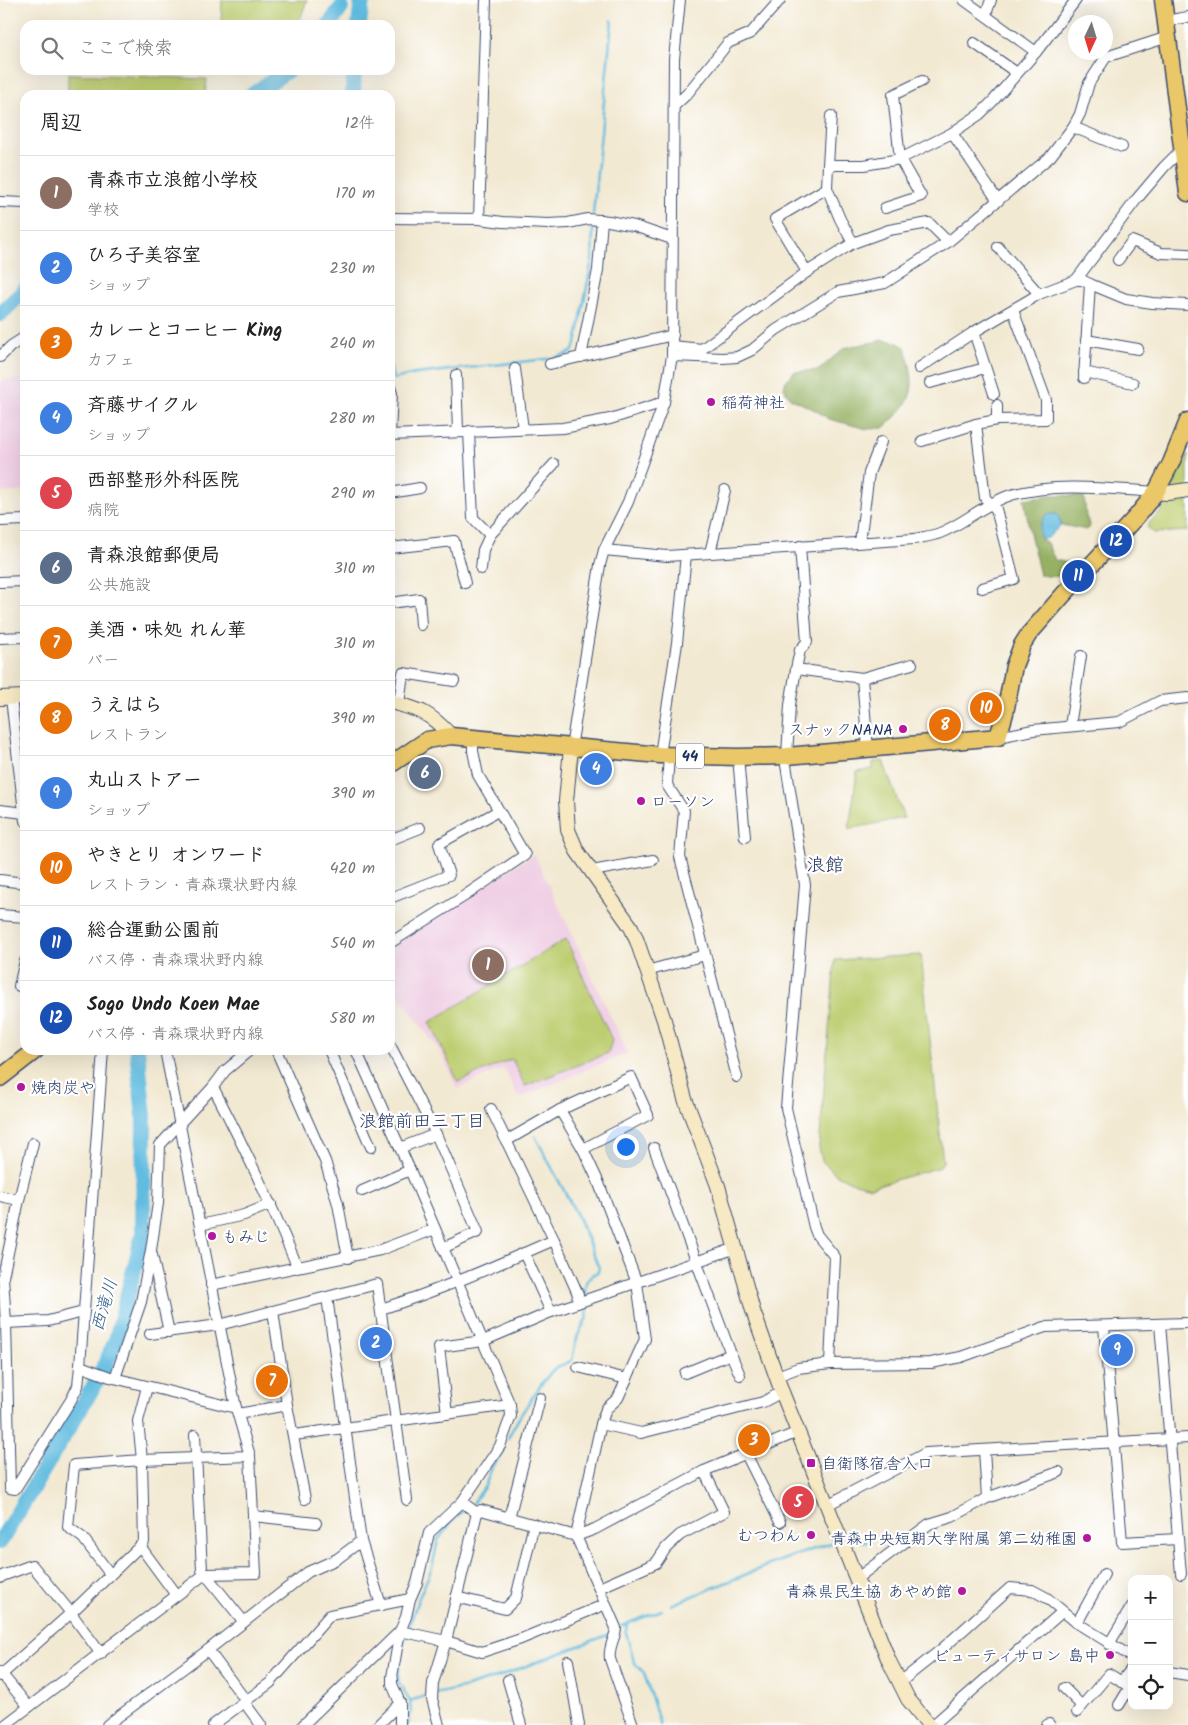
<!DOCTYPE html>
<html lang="ja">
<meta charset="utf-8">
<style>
body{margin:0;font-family:Kalam,"Klee One",sans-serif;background:#f2f2f2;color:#222}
.controls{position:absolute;right:15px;bottom:15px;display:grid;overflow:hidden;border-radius:10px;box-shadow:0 5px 20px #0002}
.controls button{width:45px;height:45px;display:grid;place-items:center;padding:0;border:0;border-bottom:1px solid #e0e0e0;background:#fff;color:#222;font:25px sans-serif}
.compass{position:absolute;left:1068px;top:15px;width:45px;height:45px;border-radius:50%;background:#fff;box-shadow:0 5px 20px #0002;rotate:184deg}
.you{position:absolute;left:625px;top:1146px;width:18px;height:18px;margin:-12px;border:4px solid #fff;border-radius:50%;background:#1a73e8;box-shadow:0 0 0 8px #1a73e833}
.badge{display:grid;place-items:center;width:32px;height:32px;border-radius:50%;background:#b5179e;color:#fff;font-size:16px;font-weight:700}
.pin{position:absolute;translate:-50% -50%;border:2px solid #fff;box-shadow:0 1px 5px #0006}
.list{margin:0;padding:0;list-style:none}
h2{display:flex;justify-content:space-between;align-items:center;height:65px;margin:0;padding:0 20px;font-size:21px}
h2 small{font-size:16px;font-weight:400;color:#767676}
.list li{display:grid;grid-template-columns:32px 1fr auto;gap:15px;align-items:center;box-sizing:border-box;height:75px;padding:0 20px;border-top:1px solid #e0e0e0}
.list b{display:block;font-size:19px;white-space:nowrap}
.list p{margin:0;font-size:16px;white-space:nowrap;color:#767676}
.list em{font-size:16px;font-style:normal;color:#767676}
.icon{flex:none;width:28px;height:28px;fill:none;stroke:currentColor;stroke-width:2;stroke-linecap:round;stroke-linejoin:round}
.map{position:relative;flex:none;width:1188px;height:1725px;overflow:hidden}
.search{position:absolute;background:#fff;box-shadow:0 5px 20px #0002;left:20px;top:20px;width:375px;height:55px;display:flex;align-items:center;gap:12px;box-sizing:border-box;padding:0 18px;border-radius:15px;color:#767676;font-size:19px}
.panel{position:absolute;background:#fff;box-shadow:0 5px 20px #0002;left:20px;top:90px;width:375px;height:965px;border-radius:15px}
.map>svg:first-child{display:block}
</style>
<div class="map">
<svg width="1188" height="1725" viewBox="0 0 1188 1725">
<rect width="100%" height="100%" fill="#fff"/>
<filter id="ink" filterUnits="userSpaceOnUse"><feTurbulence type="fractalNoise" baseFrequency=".02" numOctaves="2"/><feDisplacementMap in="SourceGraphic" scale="10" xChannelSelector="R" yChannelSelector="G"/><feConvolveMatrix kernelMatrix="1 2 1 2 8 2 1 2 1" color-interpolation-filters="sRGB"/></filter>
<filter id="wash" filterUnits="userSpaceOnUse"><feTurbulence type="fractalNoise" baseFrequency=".0096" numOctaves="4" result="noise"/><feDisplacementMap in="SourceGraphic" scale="20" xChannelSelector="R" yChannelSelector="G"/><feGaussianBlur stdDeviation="1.12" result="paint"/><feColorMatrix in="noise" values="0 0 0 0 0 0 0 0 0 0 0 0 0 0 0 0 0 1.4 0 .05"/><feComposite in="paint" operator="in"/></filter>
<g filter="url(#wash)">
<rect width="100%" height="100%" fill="#f2e9d2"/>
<g fill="#f0d0e5">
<polygon points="25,378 25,491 0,493 0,380"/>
<polygon points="534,854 628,1053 518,1098 504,1068 457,1089 441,1053 390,983 390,947"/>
</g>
<g fill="#bdce71" stroke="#6c7e68">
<polygon points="222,0 307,0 298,25 221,25"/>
<polygon points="68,74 207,79 205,95 68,95"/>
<polygon points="1188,454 1188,531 1154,533 1147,527 1150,522 1161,512"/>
<polygon points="883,761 904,818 849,829 857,772 873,769 873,762"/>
<polygon points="566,939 612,1040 608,1053 525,1086 512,1059 458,1082 430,1022"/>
<polygon points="921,955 943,1162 940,1167 871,1187 851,1182 837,1175 822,1161 819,1147 835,960"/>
</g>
<g fill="#96b163" stroke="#587060">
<path d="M883 340 896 342 905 347C917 388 916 400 883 428L867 429 829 419 815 410 790 398 784 388 786 380 794 372 819 370 844 348Z"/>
<path d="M1052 495 1084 496 1086 516 1090 527 1087 530 1061 525 1058 515 1055 514 1041 539 1047 543 1055 560 1073 564C1064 579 1055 577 1040 575L1030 533 1024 499Z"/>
</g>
<path fill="#62bce0" stroke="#3e769f" d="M1055 514 1058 515 1061 525 1048 538 1041 539C1037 530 1041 522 1046 515Z"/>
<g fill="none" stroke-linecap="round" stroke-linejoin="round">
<g stroke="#62bce0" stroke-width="2.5">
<polyline points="593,214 612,20"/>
<polyline points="390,364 393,379 416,374 555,358 572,352 576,344 592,260 593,227"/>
<path d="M535 1136 578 1217 599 1268 598 1272C584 1278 585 1284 585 1298"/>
<path d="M508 1438C516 1421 542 1381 555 1368 559 1365 566 1365 572 1360 574 1352 575 1341 579 1333 585 1319 590 1320 586 1303"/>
<polyline points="473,1503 485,1486 493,1465 501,1456 504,1448"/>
<polyline points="846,1538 868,1542"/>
<polyline points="671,1605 774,1563 834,1542"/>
<polyline points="627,1624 626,1632 634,1662 644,1673 660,1725"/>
<polyline points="409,1626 418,1600 432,1568 438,1540 452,1521 465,1509"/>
<polyline points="621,1626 662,1610"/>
<polyline points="400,1658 405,1637"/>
<polyline points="399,1665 398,1681 410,1701 411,1712 408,1725"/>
<polyline points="435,1694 467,1687 495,1678 610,1634"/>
<polyline points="410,1701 425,1696"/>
</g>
<g stroke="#62bce0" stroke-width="16">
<polyline points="329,25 341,8"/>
<polyline points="359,25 362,0"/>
<polyline points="252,95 288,70"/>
<polyline points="353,95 354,70"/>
<polyline points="0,314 25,290"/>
<polyline points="0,1542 92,1389 106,1363 116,1340 143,1235 144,1116 137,1050"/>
</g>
</g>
</g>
<g filter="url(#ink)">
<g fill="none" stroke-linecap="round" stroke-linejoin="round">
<defs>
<g id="street">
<polyline points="964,0 1036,52"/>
<polyline points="986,14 991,0"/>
<polyline points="1165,21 1188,17"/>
<polyline points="974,43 1017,73"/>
<polyline points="674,106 687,94 728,43 751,33 780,0"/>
<polyline points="1073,127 1122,147"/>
<polyline points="952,133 998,201"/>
<polyline points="828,165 831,116"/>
<polyline points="0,202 25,203"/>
<polyline points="885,208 921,196 900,159 893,95 922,81"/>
<polyline points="390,218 479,219 503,222 548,224 568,223 588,219 609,221 634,226 672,239"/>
<polyline points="479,219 486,0"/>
<polyline points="948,242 929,223 889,230 853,243 840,219 827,188 828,165 864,165 900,159 952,133 980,114 993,101 1036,52 1076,0"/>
<polyline points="998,247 1039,294"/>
<polyline points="1118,260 1132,241 1161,253 1188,254"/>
<polyline points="807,272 775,219 827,188"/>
<polyline points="1076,280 1082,280 1090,284 1084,378"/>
<polyline points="1090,284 1126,299 1152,303 1188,305"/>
<polyline points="974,332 994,394"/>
<polyline points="1086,340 1138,349"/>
<polyline points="672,346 702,349 807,272 853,243"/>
<polyline points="672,356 723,358 737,357 752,350 776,330 838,292 885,283 905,270 948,242 1050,157 1073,127 1080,114 1089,83 1106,57 1168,37"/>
<polyline points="0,357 11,346 25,337"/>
<polyline points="581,357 598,270 602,220"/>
<polyline points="550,364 673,335"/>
<polyline points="919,368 974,332 1039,294 1076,280 1136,200 1164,167 1182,149"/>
<polyline points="515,369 523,429"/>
<polyline points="1084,372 1133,383"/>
<polyline points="456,375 458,431"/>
<polyline points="930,383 985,368"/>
<polyline points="390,387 392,394 390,435"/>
<polyline points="997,405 997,420"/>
<polyline points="976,424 997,420 1046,419 1046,400 1013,310"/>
<polyline points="469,431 473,518 490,535"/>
<polyline points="390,435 563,428 610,419 664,402"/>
<polyline points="922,441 976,424 985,498 996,509 1014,579 982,588"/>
<polyline points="390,493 420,488"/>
<polyline points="0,521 25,520"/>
<polyline points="860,542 869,473 881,442"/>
<polyline points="800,546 807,642 800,650 796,669 790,705 787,756 786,765 805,885 786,1108 814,1227 817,1235 835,1257 830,1364"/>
<polyline points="390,548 454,541 465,583"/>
<path d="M604 550 667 556 914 539C923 537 932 536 940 533 965 523 985 503 1011 495 1059 482 1108 489 1156 492"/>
<polyline points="710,553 725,490"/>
<polyline points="481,569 483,550 490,535 554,464"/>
<polyline points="0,582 25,581"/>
<polyline points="390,603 419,599 421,625"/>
<polyline points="0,638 25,637"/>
<polyline points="796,669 862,678 912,664"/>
<polyline points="862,678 868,749"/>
<polyline points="11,698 25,821"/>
<polyline points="399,704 403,673 454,681"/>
<polyline points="1070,726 1081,656"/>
<polyline points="998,737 1033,730 1119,722 1160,701 1188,698"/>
<polyline points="571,748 600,565 604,550 628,502 664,402 672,356 674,59 680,0"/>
<polyline points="660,755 677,643 686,555"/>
<polyline points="669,756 667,785 684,811 680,857 737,1077"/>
<polyline points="738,757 745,837"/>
<polyline points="0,810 24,813"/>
<polyline points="390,840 420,828"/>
<polyline points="592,871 653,860"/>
<polyline points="0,880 25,883"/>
<polyline points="390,898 449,875 439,844 498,811"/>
<polyline points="0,915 25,917"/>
<polyline points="390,943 463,897 525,855 478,775 473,751 473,737"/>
<polyline points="647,971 705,955"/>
<polyline points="19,986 25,961"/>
<polyline points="390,1045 436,1134 478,1232 443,1248"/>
<polyline points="276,1050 325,1161 338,1204 348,1258"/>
<polyline points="329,1050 371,1147"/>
<polyline points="356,1050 410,1170 510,1405 511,1416 500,1446 462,1502 429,1533 417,1583 410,1599 406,1617 400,1631 392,1677 392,1684 400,1703 400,1725"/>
<path d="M213 1087C244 1146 272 1206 298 1268"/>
<polyline points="491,1109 554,1240 578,1294 577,1303"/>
<path d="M560 1110 583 1149 598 1181 637 1283 645 1339 618 1398 606 1409 601 1424 576 1536 616 1628C615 1640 608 1646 610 1659L633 1725"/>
<polyline points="506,1141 560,1110 631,1077 648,1115 583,1149"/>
<polyline points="33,1143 19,1200 3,1277 6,1323 10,1488 15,1489 71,1400 78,1386 80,1366 103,1050"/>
<polyline points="400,1148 436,1134"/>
<polyline points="654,1148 731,1354 685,1373"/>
<polyline points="362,1191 410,1170"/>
<polyline points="0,1196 19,1200"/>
<polyline points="200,1225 244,1215 271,1204"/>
<polyline points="524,1253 551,1312"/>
<polyline points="152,1255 169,1332"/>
<polyline points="211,1285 380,1250 435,1229"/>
<polyline points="327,1297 361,1541 381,1605"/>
<path d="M381 1309C441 1290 497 1265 554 1240"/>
<polyline points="273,1311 287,1405 305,1499"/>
<polyline points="6,1323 48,1321 83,1312"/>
<polyline points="1160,1324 1181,1574"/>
<polyline points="1104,1326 1122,1542 1178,1539"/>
<polyline points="150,1334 219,1325 377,1284 407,1500"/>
<polyline points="731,1354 740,1375"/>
<polyline points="80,1366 110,1377 236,1408"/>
<polyline points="578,1367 627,1379"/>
<polyline points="777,1376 798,1368 830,1364 931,1363 961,1357 1045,1327 1188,1323"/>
<polyline points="115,1378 141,1302 151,1250 158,1203 160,1145 213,1087 225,1071 250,1050"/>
<polyline points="238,1414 287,1405"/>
<polyline points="447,1414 439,1347 483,1341 551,1312 736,1248"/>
<polyline points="601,1424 641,1433 763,1402 782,1392"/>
<polyline points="195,1435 202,1570 244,1622 208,1650 246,1701"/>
<polyline points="294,1435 510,1405"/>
<polyline points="984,1450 987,1498"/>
<polyline points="746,1454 780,1522"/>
<polyline points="462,1502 477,1513 481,1510 576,1536 595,1529 704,1471 798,1432"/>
<polyline points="827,1505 926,1453 1188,1438"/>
<polyline points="253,1516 316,1523"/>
<polyline points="509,1518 540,1398"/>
<polyline points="140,1546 144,1542 142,1460 138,1421 147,1387"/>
<polyline points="110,1574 83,1538 68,1527 74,1465 142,1460 250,1456"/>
<polyline points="0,1578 2,1576 32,1565 71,1613 101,1654"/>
<polyline points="856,1579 929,1524 952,1517 987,1498 1059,1472"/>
<polyline points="599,1588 656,1563 666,1548 680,1535 724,1512 704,1471"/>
<polyline points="456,1597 505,1609 516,1598 534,1524"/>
<polyline points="244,1622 308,1572 337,1559 361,1541"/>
<polyline points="1077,1623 1104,1574"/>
<polyline points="400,1631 446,1641 482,1652 521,1639 606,1604"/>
<polyline points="1109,1644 1132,1606"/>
<polyline points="568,1661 579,1725"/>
<polyline points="0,1672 29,1707"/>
<polyline points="1169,1672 1188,1675"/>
<polyline points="0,1676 71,1613 140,1546 176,1595"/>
<polyline points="508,1680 521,1725"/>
<polyline points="1121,1682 1132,1668"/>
<polyline points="899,1683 942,1649 1010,1588 1032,1590 1047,1598 1077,1623 1132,1657"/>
<polyline points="1064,1688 1082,1706"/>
<polyline points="244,1702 261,1725"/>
<polyline points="1077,1712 1109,1674 1130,1687 1119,1705"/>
<polyline points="5,1725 205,1574 256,1573 250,1456 236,1408 165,1050"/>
<polyline points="107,1725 208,1650"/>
<polyline points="213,1725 270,1683 330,1615 410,1599"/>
<polyline points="303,1725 400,1631"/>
<polyline points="378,1725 400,1703"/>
<polyline points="439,1725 432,1699 433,1683 446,1641 477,1513"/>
<polyline points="933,1725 1062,1612"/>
<polyline points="1047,1725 1049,1724"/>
</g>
<g id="secondary">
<polyline points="1156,492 1167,493 1188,490"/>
<polyline points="0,698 25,697"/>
<path d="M390 702C421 710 429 712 451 736"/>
<polyline points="571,748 566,801 568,830 577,851 631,927 637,941 664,1020 685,1099 718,1186 753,1311 782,1392 889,1661 908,1699 929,1725"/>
</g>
<g id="primary">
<polyline points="1163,0 1188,193"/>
<polyline points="390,765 427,740 451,736 660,755 738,757 787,756 998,737 1005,713 1014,666 1022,645 1029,634 1064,594 1136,517 1156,492 1171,463 1188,421"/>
<polyline points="0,1078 36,1050"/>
</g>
</defs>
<use href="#street" stroke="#3b4b6f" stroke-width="12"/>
<use href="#secondary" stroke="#3b4b6f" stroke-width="16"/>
<use href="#primary" stroke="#3b4b6f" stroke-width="19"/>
<use href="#street" stroke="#fff" stroke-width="10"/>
<use href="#secondary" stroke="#f7e9c3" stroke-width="14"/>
<use href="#primary" stroke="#eac769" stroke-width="16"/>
</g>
</g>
<g fill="#b5179e" stroke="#fff" stroke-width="2">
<circle cx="711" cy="402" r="5"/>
<circle cx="903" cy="729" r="5"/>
<circle cx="641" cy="801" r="5"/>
<circle cx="21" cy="1087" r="5"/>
<circle cx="212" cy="1236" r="5"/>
<rect x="806" y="1458" width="10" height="10" rx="2.5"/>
<circle cx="811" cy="1535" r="5"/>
<circle cx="1087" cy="1538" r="5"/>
<circle cx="962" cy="1591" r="5"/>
<circle cx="1110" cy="1655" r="5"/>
</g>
<g text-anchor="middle" stroke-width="4.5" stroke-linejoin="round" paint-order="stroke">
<rect fill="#fff" stroke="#5f6d8e" stroke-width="1" x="676" y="743.5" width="28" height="25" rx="4"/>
<g font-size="15" font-weight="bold" fill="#1b2f5e">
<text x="690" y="761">44</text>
</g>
<g font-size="16" fill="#1b2f5e" stroke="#fff" text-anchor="start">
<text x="721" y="408">稲荷神社</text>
<text x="893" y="735" text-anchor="end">スナックNANA</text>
<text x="651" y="807">ローソン</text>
<text x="31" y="1093">焼肉炭や</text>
<text x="222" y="1242">もみじ</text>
<text x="821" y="1469">自衛隊宿舎入口</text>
<text x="801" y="1541" text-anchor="end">むつわん</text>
<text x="1077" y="1544" text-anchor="end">青森中央短期大学附属 第二幼稚園</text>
<text x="952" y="1597" text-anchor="end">青森県民生協 あやめ館</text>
<text x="1100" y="1661" text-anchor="end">ビューティサロン 島中</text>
</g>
<g font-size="18" fill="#1b2f5e" stroke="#fff">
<text x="422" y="1127">浪館前田三丁目</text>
</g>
<g font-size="18" font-style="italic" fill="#34608c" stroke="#fff">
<text transform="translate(104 1305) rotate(-74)" y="6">西滝川</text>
</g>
<g font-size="19" fill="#1b2f5e" stroke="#fff">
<text x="825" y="871">浪館</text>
</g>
</g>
</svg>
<div class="controls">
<button>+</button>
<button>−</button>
<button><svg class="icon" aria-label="locate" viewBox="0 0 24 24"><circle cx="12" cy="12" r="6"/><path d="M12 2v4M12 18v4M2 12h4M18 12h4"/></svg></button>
</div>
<svg class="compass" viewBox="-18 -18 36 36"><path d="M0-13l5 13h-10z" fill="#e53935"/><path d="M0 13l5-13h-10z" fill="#767676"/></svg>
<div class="you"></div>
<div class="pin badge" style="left:488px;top:965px;background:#8d6e63">1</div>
<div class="pin badge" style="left:376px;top:1343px;background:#3f7fe0">2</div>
<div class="pin badge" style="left:754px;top:1440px;background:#e8710a">3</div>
<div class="pin badge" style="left:596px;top:769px;background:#3f7fe0">4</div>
<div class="pin badge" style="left:798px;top:1502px;background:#e0444e">5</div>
<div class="pin badge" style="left:425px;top:773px;background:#5c6f8a">6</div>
<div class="pin badge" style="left:272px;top:1381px;background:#e8710a">7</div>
<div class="pin badge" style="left:945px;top:725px;background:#e8710a">8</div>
<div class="pin badge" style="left:1117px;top:1350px;background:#3f7fe0">9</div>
<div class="pin badge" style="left:986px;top:708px;background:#e8710a">10</div>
<div class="pin badge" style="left:1078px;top:576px;background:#1a4fb4">11</div>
<div class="pin badge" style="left:1116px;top:541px;background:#1a4fb4">12</div>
<div class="search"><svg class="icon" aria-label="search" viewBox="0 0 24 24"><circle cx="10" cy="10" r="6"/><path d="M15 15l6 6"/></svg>ここで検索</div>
<section class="panel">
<h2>周辺<small>12件</small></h2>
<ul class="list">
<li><span class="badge" style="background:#8d6e63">1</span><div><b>青森市立浪館小学校</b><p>学校</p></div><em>170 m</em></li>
<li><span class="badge" style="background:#3f7fe0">2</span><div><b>ひろ子美容室</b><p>ショップ</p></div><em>230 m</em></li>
<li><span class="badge" style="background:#e8710a">3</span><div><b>カレーとコーヒー King</b><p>カフェ</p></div><em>240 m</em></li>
<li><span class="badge" style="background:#3f7fe0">4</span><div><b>斉藤サイクル</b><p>ショップ</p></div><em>280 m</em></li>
<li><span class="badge" style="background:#e0444e">5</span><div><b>西部整形外科医院</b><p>病院</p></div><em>290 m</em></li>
<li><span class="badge" style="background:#5c6f8a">6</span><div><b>青森浪館郵便局</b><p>公共施設</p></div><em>310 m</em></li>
<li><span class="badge" style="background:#e8710a">7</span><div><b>美酒・味処 れん華</b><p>バー</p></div><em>310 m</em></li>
<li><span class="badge" style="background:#e8710a">8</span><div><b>うえはら</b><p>レストラン</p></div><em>390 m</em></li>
<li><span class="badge" style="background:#3f7fe0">9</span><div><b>丸山ストアー</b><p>ショップ</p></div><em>390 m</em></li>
<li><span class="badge" style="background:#e8710a">10</span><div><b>やきとり オンワード</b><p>レストラン · 青森環状野内線</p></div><em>420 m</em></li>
<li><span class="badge" style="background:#1a4fb4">11</span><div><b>総合運動公園前</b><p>バス停 · 青森環状野内線</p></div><em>540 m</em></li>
<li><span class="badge" style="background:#1a4fb4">12</span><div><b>Sogo Undo Koen Mae</b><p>バス停 · 青森環状野内線</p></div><em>580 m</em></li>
</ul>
</section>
</div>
